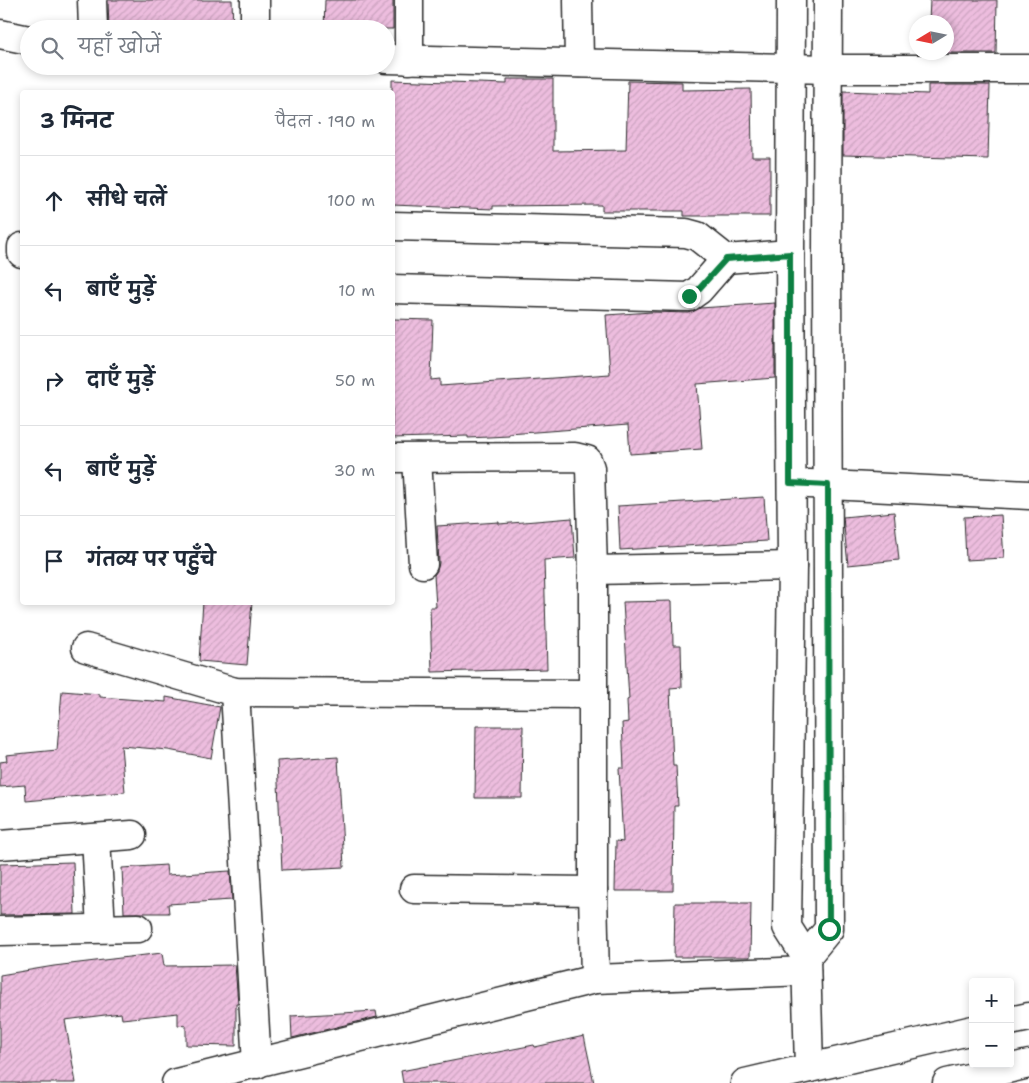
<!DOCTYPE html>
<html lang="hi">
<meta charset="utf-8">
<style>
body{margin:0;font-family:"Shantell Sans","Playpen Sans Deva",sans-serif;background:#f2f2f3;color:#1f2937}
.controls{position:absolute;right:15px;bottom:15px;display:grid;overflow:hidden;border-radius:5px;box-shadow:0 2px 8px #0003}
.controls button{width:45px;height:45px;display:grid;place-items:center;padding:0;border:0;border-bottom:1px solid #e0e1e3;background:#fff;color:#1f2937;font:25px sans-serif}
.compass{position:absolute;left:909px;top:15px;width:45px;height:45px;border-radius:50%;background:#fff;box-shadow:0 2px 8px #0003;rotate:260deg}
.stop{position:absolute;width:15px;height:15px;margin:-11px;border:4px solid #0b8043;border-radius:50%;background:#fff}
.stop.end{background:#0b8043;border-color:#fff;box-shadow:0 1px 5px #0008}
.list{margin:0;padding:0;list-style:none}
h2{display:flex;justify-content:space-between;align-items:center;height:65px;margin:0;padding:0 20px;font-size:21px}
h2 small{font-size:16px;font-weight:400;color:#747a83}
.list li{display:grid;grid-template-columns:32px 1fr auto;gap:15px;align-items:center;box-sizing:border-box;height:90px;padding:0 20px;border-top:1px solid #e0e1e3}
.list b{display:block;font-size:19px;white-space:nowrap}
.list em{font-size:16px;font-style:normal;color:#747a83}
.icon{flex:none;width:28px;height:28px;fill:none;stroke:currentColor;stroke-width:2;stroke-linecap:round;stroke-linejoin:round}
.map{position:relative;flex:none;width:1029px;height:1083px;overflow:hidden}
.search{position:absolute;background:#fff;box-shadow:0 2px 8px #0003;left:20px;top:20px;width:375px;height:55px;display:flex;align-items:center;gap:12px;box-sizing:border-box;padding:0 18px;border-radius:28px;color:#747a83;font-size:19px}
.panel{position:absolute;background:#fff;box-shadow:0 2px 8px #0003;left:20px;top:90px;width:375px;height:515px;border-radius:5px}
.map>svg:first-child{display:block}
</style>
<div class="map">
<svg width="1029" height="1083" viewBox="0 0 1029 1083">
<defs>
<pattern id="building-hatch" width="6" height="6" patternUnits="userSpaceOnUse" patternTransform="scale(1.25)"><rect width="6" height="6" fill="#edbdde"/><path d="M-1 1l2-2M0 6l6-6M5 7l2-2" fill="none" stroke="#cba3bf"/></pattern>
</defs>
<rect width="100%" height="100%" fill="#fff"/>
<filter id="ink" filterUnits="userSpaceOnUse"><feTurbulence type="fractalNoise" baseFrequency=".02" numOctaves="2"/><feDisplacementMap in="SourceGraphic" scale="10" xChannelSelector="R" yChannelSelector="G"/><feConvolveMatrix kernelMatrix="1 2 1 2 8 2 1 2 1" color-interpolation-filters="sRGB"/></filter>
<g filter="url(#ink)">
<g fill="url(#building-hatch)" stroke="#2b2b2b">
<polygon points="108,0 232,0 233,29 109,29"/>
<polygon points="325,0 393,0 393,29 324,29"/>
<polygon points="930,0 997,0 996,53 928,53 946,52 946,22 929,22"/>
<polygon points="507,79 553,79 553,151 626,150 628,81 682,82 682,90 751,89 752,157 770,157 770,216 684,216 684,211 602,211 602,205 493,206 493,209 392,205 392,80 507,84"/>
<polygon points="928,85 990,85 988,159 843,155 843,91 928,94"/>
<polygon points="775,303 775,378 697,384 702,449 630,454 628,425 509,434 509,436 468,438 468,436 392,438 393,319 433,320 431,380 440,379 440,386 610,374 606,315 652,312 689,313 700,308"/>
<polygon points="764,497 767,541 620,550 618,506"/>
<polygon points="894,512 899,560 848,565 843,517"/>
<polygon points="1001,515 1004,558 966,560 964,517"/>
<polygon points="572,518 575,558 544,560 547,669 432,672 430,607 436,607 434,575 437,571 439,563 437,526 499,522 499,524"/>
<polygon points="672,601 673,645 681,645 682,687 670,688 673,766 676,766 678,806 674,806 673,891 615,891 616,841 623,842 619,768 624,768 622,723 628,722 627,700 629,699 623,602"/>
<polygon points="203,602 252,602 247,665 199,661"/>
<polygon points="62,691 100,694 100,697 166,702 166,697 220,707 211,758 168,750 121,746 125,792 26,801 25,785 0,787 0,762 7,761 6,755 57,750"/>
<polygon points="476,726 523,726 522,798 475,798"/>
<polygon points="338,757 344,867 282,870 277,761"/>
<polygon points="73,862 75,914 0,915 0,864"/>
<polygon points="166,865 167,875 230,871 232,900 168,904 169,913 124,913 122,868"/>
<polygon points="675,903 751,903 750,957 674,957"/>
<polygon points="162,953 164,966 235,965 238,1004 236,1004 236,1046 186,1045 186,1026 178,1025 178,1013 122,1019 121,1013 65,1020 76,1083 0,1083 0,975 54,966"/>
<polygon points="376,1011 377,1017 292,1038 291,1016"/>
<polygon points="584,1036 594,1083 403,1083 401,1071 534,1045 535,1047"/>
</g>
<g fill="none" stroke-linecap="round" stroke-linejoin="round">
<defs>
<g id="minor">
<polyline points="92,0 93,29"/>
<polyline points="578,0 579,63"/>
<polyline points="791,0 790,254 792,566 787,927 806,957 809,1068"/>
<polyline points="255,29 255,0"/>
<polyline points="0,34 29,40"/>
<polyline points="386,59 829,69 1029,69"/>
<polyline points="409,60 409,0"/>
<polyline points="392,226 686,233 697,236 726,259 790,254"/>
<polyline points="22,247 22,253"/>
<polyline points="392,289 689,297 699,290 726,259"/>
<polyline points="392,458 575,457 587,460 590,468 593,570 792,566"/>
<polyline points="417,458 423,564"/>
<polyline points="809,484 1029,495"/>
<polyline points="593,570 593,891 595,979"/>
<polyline points="86,648 235,692 593,694"/>
<polyline points="235,692 257,1064"/>
<polyline points="96,838 101,928"/>
<polyline points="0,845 132,835"/>
<polyline points="414,889 593,891"/>
<polyline points="0,931 138,928"/>
<polyline points="806,957 829,929 827,256 828,0"/>
<polyline points="1010,1021 1029,1017"/>
<polyline points="176,1083 595,979 806,971"/>
<polyline points="745,1083 973,1030"/>
<polyline points="947,1083 1029,1064"/>
</g>
</defs>
<use href="#minor" stroke="#2b2b2b" stroke-width="31"/>
<use href="#minor" stroke="#fff" stroke-width="28"/>
</g>
</g>
<g fill="none" stroke-linecap="round" stroke-linejoin="round" filter="url(#ink)">
<polyline stroke="#0b8043" stroke-width="6" points="689,296 698,290 726,259 790,254 790,483 828,485 829,929"/>
</g>
</svg>
<div class="controls">
<button>+</button>
<button>−</button>
</div>
<svg class="compass" viewBox="-18 -18 36 36"><path d="M0-13l5 13h-10z" fill="#e53935"/><path d="M0 13l5-13h-10z" fill="#747a83"/></svg>
<div class="stop" style="left:829px;top:929px"></div>
<div class="stop end" style="left:689px;top:296px"></div>
<div class="search"><svg class="icon" aria-label="search" viewBox="0 0 24 24"><circle cx="10" cy="10" r="6"/><path d="M15 15l6 6"/></svg>यहाँ खोजें</div>
<section class="panel">
<h2>3 मिनट<small>पैदल · 190 m</small></h2>
<ul class="list">
<li><svg class="icon" aria-label="ahead" viewBox="0 0 24 24"><path d="M12 20V5M6 11l6-6 6 6"/></svg><div><b>सीधे चलें</b></div><em>100 m</em></li>
<li><svg class="icon" aria-label="left" viewBox="0 0 24 24"><path d="M17 20v-9H6M10 6l-5 5 5 5"/></svg><div><b>बाएँ मुड़ें</b></div><em>10 m</em></li>
<li><svg class="icon" aria-label="right" viewBox="0 0 24 24"><path d="M7 20v-9h11M14 6l5 5-5 5"/></svg><div><b>दाएँ मुड़ें</b></div><em>50 m</em></li>
<li><svg class="icon" aria-label="left" viewBox="0 0 24 24"><path d="M17 20v-9H6M10 6l-5 5 5 5"/></svg><div><b>बाएँ मुड़ें</b></div><em>30 m</em></li>
<li><svg class="icon" aria-label="arrive" viewBox="0 0 24 24"><path d="M6 21V4h12l-3 4 3 4H6"/></svg><div><b>गंतव्य पर पहुँचे</b></div></li>
</ul>
</section>
</div>
